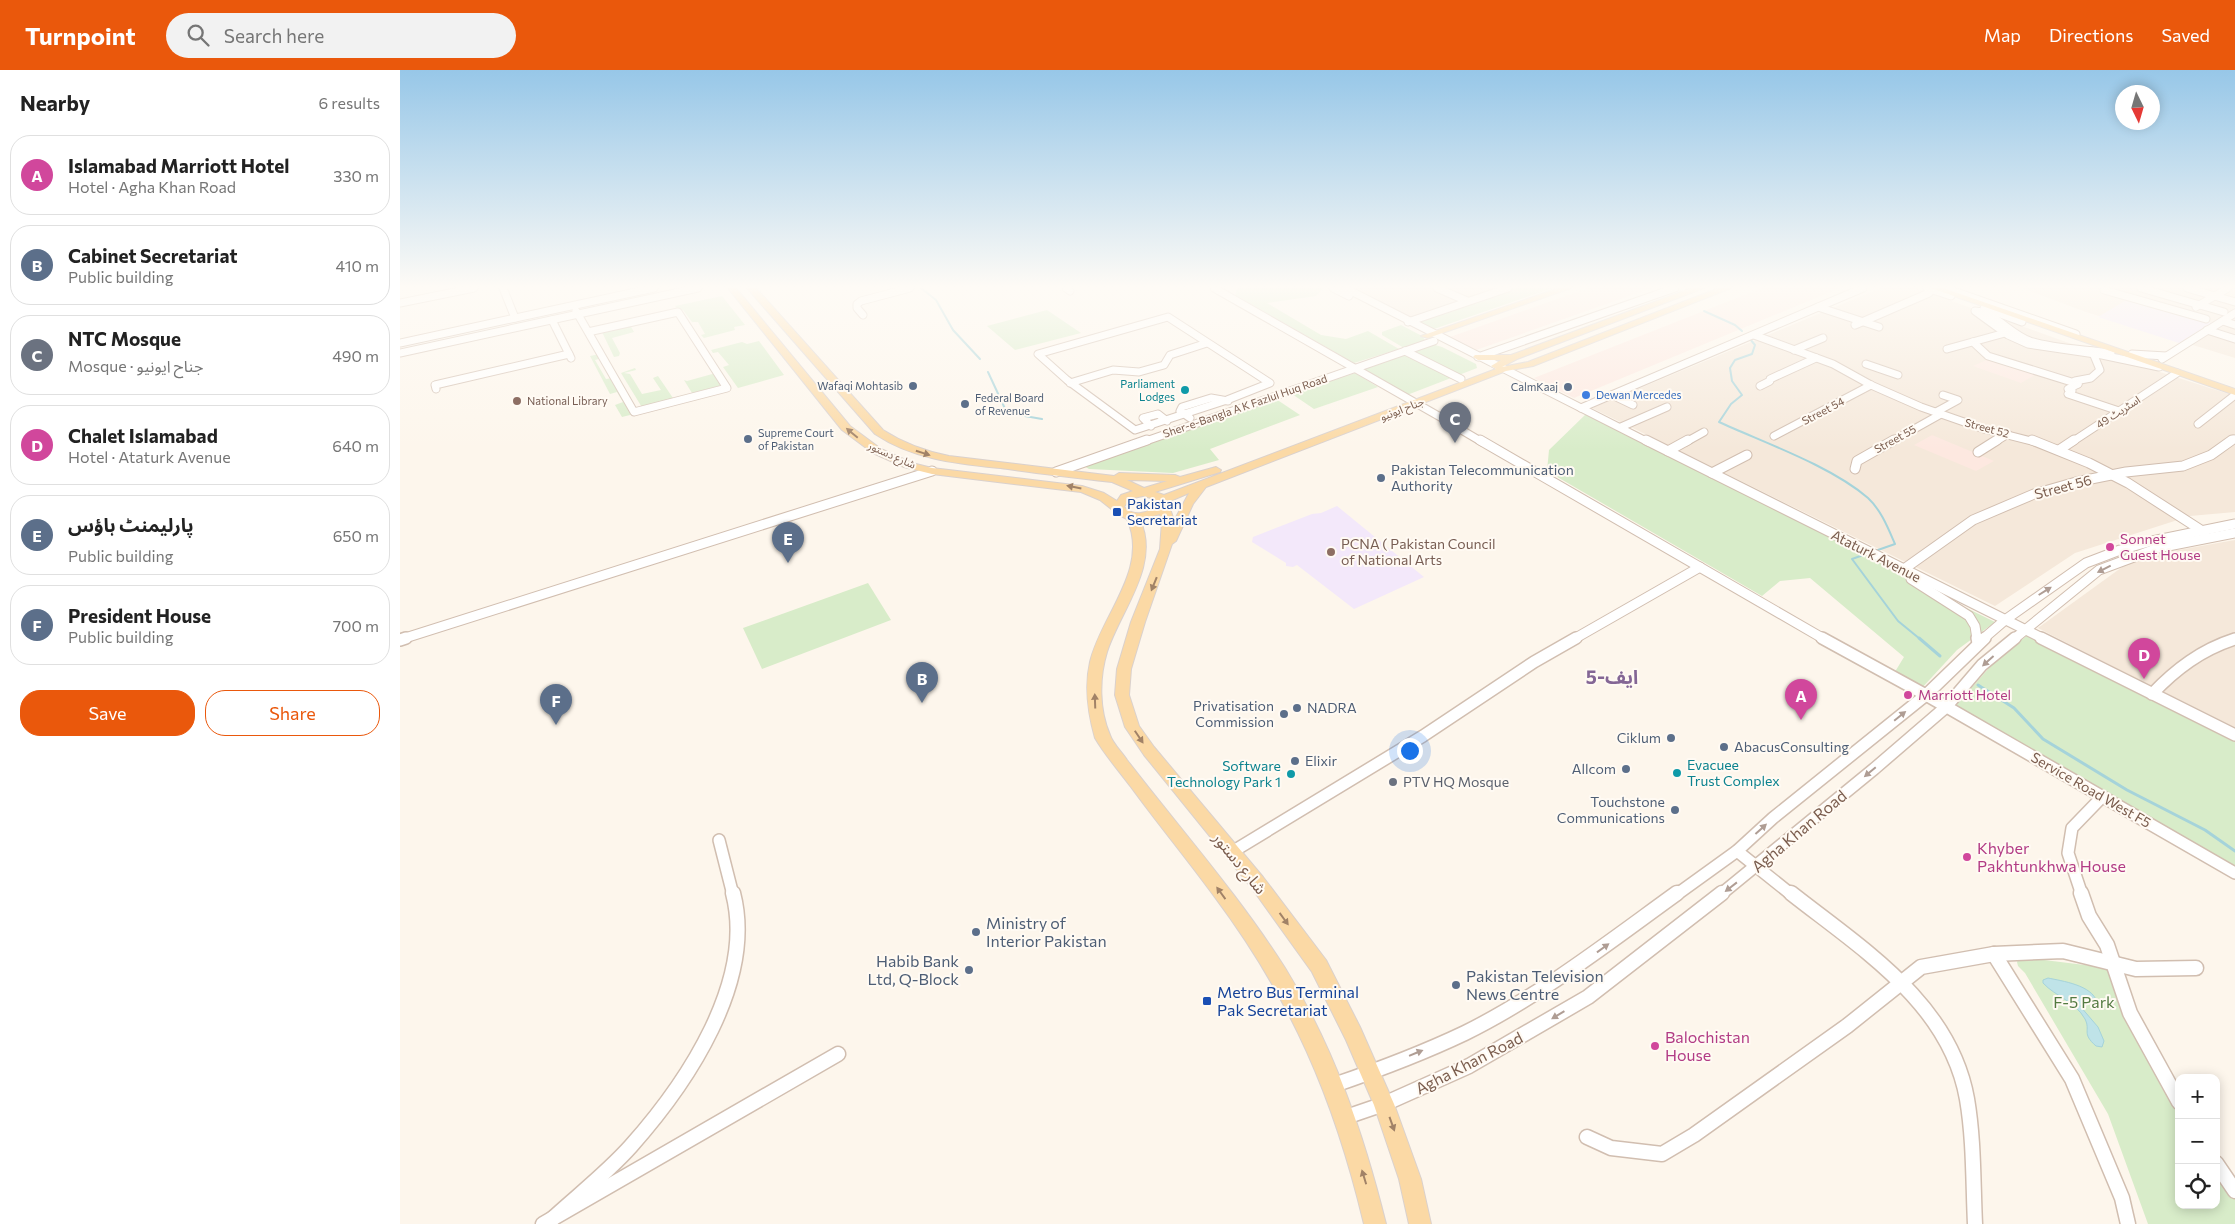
<!DOCTYPE html>
<meta charset="utf-8">
<style>
body{margin:0;font-family:Commissioner,"Noto Sans Arabic",sans-serif;background:#f2f2f2;color:#222}
.controls{position:absolute;right:15px;bottom:15px;display:grid;overflow:hidden;border-radius:10px;box-shadow:0 2px 12px #0003}
.controls button{width:45px;height:45px;display:grid;place-items:center;padding:0;border:0;border-bottom:1px solid #e0e0e0;background:#fff;color:#222;font:25px sans-serif}
.compass{position:absolute;left:1715px;top:15px;width:45px;height:45px;border-radius:50%;background:#fff;box-shadow:0 2px 12px #0003;rotate:175deg}
.you{position:absolute;left:1009px;top:680px;width:18px;height:18px;margin:-12px;border:4px solid #fff;border-radius:50%;background:#1a73e8;box-shadow:0 0 0 8px #1a73e833}
.badge{display:grid;place-items:center;width:32px;height:32px;border-radius:50%;background:#ea580c;color:#fff;font-size:16px;font-weight:700}
.pin{position:absolute;translate:-50% -41px;filter:drop-shadow(0 1px 2px #0008)}
.pin::after{content:'';position:absolute;top:26px;width:18px;height:15px;background:inherit;clip-path:polygon(0 0,100% 0,50% 100%)}
.list{margin:0;padding:0;list-style:none}
h2{display:flex;justify-content:space-between;align-items:center;height:65px;margin:0;padding:0 20px;font-size:21px}
h2 small{font-size:16px;font-weight:400;color:#767676}
.list li{display:grid;grid-template-columns:32px 1fr auto;gap:15px;align-items:center;box-sizing:border-box;height:80px;margin:0 10px 10px;padding:0 10px;border:1px solid #e0e0e0;border-radius:20px}
.list b{display:block;font-size:19px;white-space:nowrap}
.list p{margin:0;font-size:16px;white-space:nowrap;color:#767676}
.list em{font-size:16px;font-style:normal;color:#767676}
.actions{display:flex;gap:10px;padding:15px 20px}
.actions a{flex:1;padding:11px 0;border:1px solid #ea580c;border-radius:20px;text-align:center;font-size:18px;color:#ea580c}
.actions .main{background:#ea580c;color:#fff}
.icon{flex:none;width:28px;height:28px;fill:none;stroke:currentColor;stroke-width:2;stroke-linecap:round;stroke-linejoin:round}
.map{position:relative;flex:none;width:1835px;height:1154px;overflow:hidden}
header{display:flex;align-items:center;gap:30px;box-sizing:border-box;height:70px;padding:0 25px;background:#ea580c;color:#fff}
header strong{font-size:24px}
nav{display:flex;gap:28px;margin-inline-start:auto;font-size:18px}
.search{width:350px;height:45px;background:#f2f2f2;display:flex;align-items:center;gap:12px;box-sizing:border-box;padding:0 18px;border-radius:28px;color:#767676;font-size:19px}
main{display:flex}
aside{flex:1;background:#fff}
.map>svg:first-child{display:block}
</style>
<header>
<strong>Turnpoint</strong>
<div class="search"><svg class="icon" aria-label="search" viewBox="0 0 24 24"><circle cx="10" cy="10" r="6"/><path d="M15 15l6 6"/></svg>Search here</div>
<nav><a>Map</a><a>Directions</a><a>Saved</a></nav>
</header>
<main>
<aside>
<h2>Nearby<small>6 results</small></h2>
<ul class="list">
<li><span class="badge" style="background:#d1479c">A</span><div><b>Islamabad Marriott Hotel</b><p>Hotel · Agha Khan Road</p></div><em>330 m</em></li>
<li><span class="badge" style="background:#5c6f8a">B</span><div><b>Cabinet Secretariat</b><p>Public building</p></div><em>410 m</em></li>
<li><span class="badge" style="background:#6b7280">C</span><div><b>NTC Mosque</b><p>Mosque · جناح ایونیو</p></div><em>490 m</em></li>
<li><span class="badge" style="background:#d1479c">D</span><div><b>Chalet Islamabad</b><p>Hotel · Ataturk Avenue</p></div><em>640 m</em></li>
<li><span class="badge" style="background:#5c6f8a">E</span><div><b>پارلیمنٹ ہاؤس</b><p>Public building</p></div><em>650 m</em></li>
<li><span class="badge" style="background:#5c6f8a">F</span><div><b>President House</b><p>Public building</p></div><em>700 m</em></li>
</ul>
<div class="actions"><a class="main">Save</a><a>Share</a></div>
</aside>
<div class="map">
<svg width="1835" height="1154" viewBox="0 0 1835 1154">
<rect width="100%" height="100%" fill="#fdf6ec"/>
<g fill="#f5e8da">
<polygon points="951,218 1103,218 1009,248"/>
<polygon points="1481,218 1515,218 1666,272 1835,326 1835,442 1790,446 1675,483 1595,536 1192,338"/>
<polygon points="1622,218 1835,218 1835,288 1686,242"/>
<polygon points="1835,470 1835,659 1638,558 1725,495 1756,484"/>
</g>
<g fill="#fde8e0">
<polygon points="1188,218 1252,218 1076,280 1050,267"/>
<polygon points="1362,218 1440,218 1174,328 1134,308"/>
<polygon points="1589,289 1635,305 1621,313 1573,296"/>
<polygon points="1532,365 1594,391 1576,401 1514,375"/>
</g>
<g fill="#f3e8fa">
<polygon points="1728,229 1812,253 1779,273 1698,247"/>
<polygon points="937,436 1024,507 954,539 897,495 893,497 886,496 886,493 852,472 853,467 912,444 921,443"/>
</g>
<g fill="#d8ecc9">
<polygon points="838,218 924,218 916,226 867,233 921,265 946,269 968,261 999,279 954,293 835,225"/>
<polygon points="1114,218 1153,218 1034,259 1016,250"/>
<polygon points="322,226 345,255 334,257 335,260 304,268 301,265 305,264 298,252 292,252 283,240 279,241 275,236"/>
<polygon points="647,240 681,263 615,280 587,256"/>
<polygon points="230,255 234,262 212,268 220,283 219,286 214,287 202,262"/>
<polygon points="1001,255 1022,266 1025,270 1004,278 982,265 982,262"/>
<polygon points="359,271 384,305 338,318 323,297 329,295 318,282 313,283 311,280 342,272 347,274"/>
<polygon points="1032,274 1042,277 1076,294 1077,298 1007,325 962,299"/>
<polygon points="200,284 202,288 195,290 206,309 213,308 234,344 222,347 215,335 223,332 217,322 210,324 190,286"/>
<polygon points="235,298 236,300 224,303 230,304 242,324 261,320 253,308 258,306 275,331 243,339 221,303"/>
<polygon points="316,303 323,315 292,323 284,310 287,311"/>
<polygon points="955,303 978,317 914,339 892,324"/>
<polygon points="876,329 900,345 810,379 819,390 773,403 689,399 684,396"/>
<polygon points="1186,344 1485,495 1499,505 1595,552 1557,580 1520,620 1493,605 1504,587 1410,508 1380,511 1362,526 1147,401 1149,380"/>
<polygon points="468,513 491,550 362,599 343,558"/>
<polygon points="1629,564 1835,668 1835,799 1553,639 1596,590"/>
<polygon points="1620,887 1709,898 1779,1039 1779,1135 1816,1135 1816,1100 1835,1128 1835,1154 1748,1154 1708,1044 1625,903 1618,896 1617,892"/>
</g>
<path fill="#bfe3e8" stroke="#a5d3da" d="M1648 908C1662 911 1692 915 1697 932L1683 934 1680 936 1698 957 1704 971 1702 977 1696 976C1681 963 1691 961 1685 949 1675 931 1656 927 1643 913V910Z"/>
<g fill="none" stroke-linecap="round" stroke-linejoin="round">
<g stroke="#a5d3da" stroke-width="2">
<polyline points="521,218 536,230 553,260 580,289"/>
<polyline points="1304,241 1335,255 1342,261"/>
<path d="M1350 269 1355 275 1352 284 1335 290 1330 298 1332 311 1342 325 1331 334 1319 352C1365 373 1431 396 1468 428 1481 440 1488 458 1495 474L1475 481"/>
<polyline points="588,302 607,343 642,349"/>
<polyline points="1466,484 1452,489 1498,551 1520,569"/>
</g>
<g stroke="#a5d3da" stroke-width="3">
<polyline points="1519,568 1540,586"/>
<polyline points="1578,615 1614,638 1643,669 1727,720 1805,760 1835,781"/>
</g>
<defs>
<g id="minor-far3">
<polyline points="103,218 115,248"/>
<polyline points="666,218 670,221"/>
<polyline points="814,218 1042,348"/>
<polyline points="933,218 949,226"/>
<polyline points="945,218 1248,372"/>
<polyline points="1037,218 1067,231"/>
<polyline points="1527,218 1551,226"/>
<polyline points="1545,218 1676,264"/>
<polyline points="1741,218 1824,242"/>
<polyline points="1787,218 1835,232"/>
<polyline points="1704,220 1806,249"/>
<polyline points="0,233 74,218"/>
<polyline points="1418,237 1479,257"/>
<polyline points="1796,237 1828,218"/>
<polyline points="1584,238 1622,252"/>
<polyline points="176,241 234,342 327,318 278,242 188,262"/>
<polyline points="463,245 457,238 457,234 461,231 510,218"/>
<polygon points="768,247 870,313 827,330 735,360 667,310 638,284"/>
<polyline points="152,250 171,288"/>
<polyline points="1823,251 1835,255"/>
<polyline points="1008,252 1108,218"/>
<polyline points="1455,255 1529,223"/>
<polyline points="1807,260 1835,269"/>
<polyline points="1354,265 1433,294 1471,315 1521,337 1584,359 1635,372"/>
<polyline points="1573,272 1588,286 1678,314"/>
<polyline points="0,273 254,218"/>
<polyline points="1547,279 1605,263"/>
<polyline points="1394,280 1423,268"/>
<polyline points="1005,281 1061,309"/>
<polyline points="0,283 298,218"/>
<path d="M1711 283C1684 279 1656 279 1630 271 1610 264 1595 242 1575 241L1608 265 1628 274 1702 285 1759 297"/>
<polyline points="1732,284 1766,286"/>
<polyline points="1078,287 1275,218"/>
<polyline points="1762,289 1835,243"/>
<polyline points="1466,294 1498,305"/>
<polyline points="1675,311 1691,308 1700,300 1693,283"/>
<polyline points="670,313 713,300 739,302 764,295 770,285 807,273"/>
<polyline points="1678,314 1668,319 1672,321 1668,324 1719,341"/>
<polyline points="1360,316 1370,311 1370,309 1416,288"/>
<polyline points="36,319 35,315 169,284"/>
<polyline points="1212,325 1233,335"/>
<polyline points="1181,338 1463,218"/>
<polyline points="1536,342 1558,330 1543,325"/>
<polyline points="790,348 780,341 782,337 811,328 828,331"/>
<polyline points="1048,352 1082,372"/>
<polyline points="1798,354 1835,325"/>
<polyline points="751,356 743,348 758,344 767,351"/>
<polyline points="1221,357 1267,337"/>
<polyline points="1374,366 1471,315"/>
<polyline points="743,372 1034,271"/>
<polyline points="1286,372 1304,362"/>
<polyline points="1491,372 1541,344"/>
<polyline points="1595,372 1608,364"/>
<polyline points="1672,372 1777,303"/>
<polyline points="1830,372 1834,369"/>
</g>
<g id="minor-far2">
<polyline points="1080,370 1424,569"/>
<polyline points="1246,370 1644,569"/>
<polyline points="1632,370 1689,393 1728,413 1804,462"/>
<polyline points="1659,380 1674,370"/>
<polyline points="1268,381 1288,370"/>
<polyline points="1578,382 1597,370"/>
<polyline points="1455,399 1457,391 1494,370"/>
<polyline points="656,402 747,370"/>
<polyline points="1312,403 1347,385"/>
<polyline points="1504,499 1573,450 1634,424 1676,412 1726,402 1783,396 1811,385 1832,370"/>
<polyline points="1511,509 1569,546 1575,556 1577,569"/>
<polyline points="2,569 532,401"/>
<polyline points="1174,569 1300,497"/>
<polyline points="1583,569 1605,550 1686,493 1720,480 1752,471 1835,454"/>
<polyline points="1614,569 1699,500 1758,478 1835,463"/>
</g>
<g id="minor-far1">
<polyline points="1422,568 1526,625 1835,803"/>
<polyline points="1577,568 1578,573"/>
<polyline points="1641,568 1835,665"/>
<polyline points="0,570 6,568"/>
<path d="M1752 624C1776 599 1801 580 1835 569"/>
<polyline points="319,770 333,825"/>
<polyline points="1337,781 1392,825"/>
<polyline points="832,782 1023,666 1134,592 1176,568"/>
<polyline points="1276,825 1337,781 1373,748 1526,625 1585,568"/>
<polyline points="1320,825 1474,699 1546,637 1582,595 1615,568"/>
<polyline points="1682,825 1668,783 1672,758 1702,727"/>
</g>
<g id="minor">
<path d="M1391 823C1462 879 1550 933 1567 1029 1574 1070 1573 1112 1575 1154"/>
<polyline points="1681,823 1689,846 1707,875 1730,943 1779,1032"/>
<polyline points="1594,884 1672,1009 1722,1128 1728,1154"/>
<path d="M934 1015C978 1000 1023 983 1065 963 1140 926 1209 872 1277 823"/>
<polyline points="946,1047 984,1034 1069,996 1188,927 1322,823"/>
<polyline points="1187,1067 1211,1078 1262,1084 1294,1065 1447,956 1521,897 1594,884 1663,881 1736,899 1796,898"/>
<polyline points="1816,1093 1835,1121"/>
<path d="M150 1151C177 1126 207 1103 231 1076 287 1013 356 911 333 823"/>
<polyline points="143,1154 438,984"/>
</g>
<g id="major">
<path d="M328 218H336L450 356 481 379 512 393 532 398 682 416 704 423 717 431 721 425 733 421 712 412C677 408 643 404 608 399 562 394 515 391 475 364L347 218H356L483 360C503 373 525 381 549 386L714 406 719 403 775 405 780 407 816 397 821 400 820 402 755 422 764 425 1096 299 1091 296 1101 290H1078L1073 287 1075 285H1111L1292 218H1304L1117 289 1102 297 1128 292 1319 218H1331L1133 296 1106 301 806 417 793 434 776 471 772 474 745 552 731 599 729 625 739 656 754 677 863 807 926 890 960 957 994 1034 1021 1109 1031 1154H1009L999 1109 974 1035 946 970 912 902 851 817 744 685 725 657 715 625 717 599 731 552 760 479 762 451 760 444 740 450C761 495 720 541 707 582 699 608 699 640 710 665 713 674 722 682 727 690 780 759 838 824 885 898 934 977 964 1065 986 1154H964C934 1028 891 929 814 826 787 789 758 754 731 717 719 701 705 685 695 668 688 643 684 618 690 592 701 545 750 499 727 449L719 445 700 430 681 422 532 404 504 397 473 383 442 360ZM727 410 767 411 744 418ZM789 423 774 451 768 432ZM743 426 755 429 757 434C748 444 734 447 724 437L729 429Z"/>
<polygon points="1159,218 1171,218 1028,268 1021,266"/>
<polygon points="1531,218 1543,218 1835,319 1835,325"/>
</g>
</defs>
<use href="#minor-far3" stroke="#d1beb0" stroke-width="9"/>
<use href="#minor-far2" stroke="#d1beb0" stroke-width="11"/>
<use href="#minor-far1" stroke="#d1beb0" stroke-width="14"/>
<use href="#minor" stroke="#d1beb0" stroke-width="17"/>
<use href="#major" stroke="#dad1cd" stroke-width="2"/>
<use href="#minor-far3" stroke="#fff" stroke-width="7"/>
<use href="#minor-far2" stroke="#fff" stroke-width="9"/>
<use href="#minor-far1" stroke="#fff" stroke-width="11"/>
<use href="#minor" stroke="#fff" stroke-width="14"/>
<use href="#major" fill="#fbd9a5" fill-rule="evenodd"/>
</g>
<defs><path id="oneway-solid" d="M-6-.8H1V-3.2L6.5 0L1 3.2V.8H-6Z" transform="scale(1.25)"/></defs>
<g fill="#a18267">
<use href="#oneway-solid" transform="translate(452 363) rotate(-140)"/>
<use href="#oneway-solid" transform="translate(523 383) rotate(18)"/>
<use href="#oneway-solid" transform="translate(674 417) rotate(-169)"/>
<use href="#oneway-solid" transform="translate(754 514) rotate(112)"/>
<use href="#oneway-solid" transform="translate(695 631) rotate(-92)"/>
<use href="#oneway-solid" transform="translate(739 667) rotate(56)"/>
<use href="#oneway-solid" transform="translate(821 823) rotate(-126)"/>
<use href="#oneway-solid" transform="translate(884 849) rotate(54)"/>
<use href="#oneway-solid" transform="translate(992 1054) rotate(70)"/>
<use href="#oneway-solid" transform="translate(964 1107) rotate(-107)"/>
</g>
<g fill="#af9d94">
<use href="#oneway-solid" transform="translate(1704 499) rotate(153)"/>
<use href="#oneway-solid" transform="translate(1645 521) rotate(-32)"/>
<use href="#oneway-solid" transform="translate(1588 591) rotate(138)"/>
<use href="#oneway-solid" transform="translate(1500 646) rotate(-39)"/>
<use href="#oneway-solid" transform="translate(1470 702) rotate(140)"/>
<use href="#oneway-solid" transform="translate(1361 759) rotate(-42)"/>
<use href="#oneway-solid" transform="translate(1331 817) rotate(142)"/>
<use href="#oneway-solid" transform="translate(1203 878) rotate(-36)"/>
<use href="#oneway-solid" transform="translate(1158 945) rotate(149)"/>
<use href="#oneway-solid" transform="translate(1016 983) rotate(-22)"/>
</g>
<linearGradient id="sky" x2="0" y2="1"><stop stop-color="#97c7e8"/><stop offset="0.57" stop-color="#fefbf6"/><stop offset="1" stop-color="#fefbf6" stop-opacity="0"/></linearGradient>
<rect width="1835" height="380" fill="url(#sky)"/>
<g fill="#5c6f8a" stroke="#fffaf3" stroke-width="2">
<circle cx="513" cy="316" r="5"/>
<circle cx="1168" cy="317" r="5"/>
<circle cx="565" cy="334" r="5"/>
<circle cx="348" cy="369" r="5"/>
<circle cx="981" cy="408" r="5"/>
<circle cx="897" cy="638" r="5"/>
<circle cx="884" cy="644" r="5"/>
<circle cx="1271" cy="668" r="5"/>
<circle cx="1324" cy="677" r="5"/>
<circle cx="895" cy="691" r="5"/>
<circle cx="1226" cy="699" r="5"/>
<circle cx="1275" cy="740" r="5"/>
<circle cx="576" cy="862" r="5"/>
<circle cx="569" cy="900" r="5"/>
<circle cx="1056" cy="915" r="5"/>
</g>
<g fill="#0f9aa8" stroke="#fffaf3" stroke-width="2">
<circle cx="785" cy="320" r="5"/>
<circle cx="1277" cy="703" r="5"/>
<circle cx="891" cy="704" r="5"/>
</g>
<circle fill="#3f7fe0" stroke="#fffaf3" stroke-width="2" cx="1186" cy="325" r="5"/>
<g fill="#8d6e63" stroke="#fffaf3" stroke-width="2">
<circle cx="117" cy="331" r="5"/>
<circle cx="931" cy="482" r="5"/>
</g>
<g fill="#1a4fb4" stroke="#fffaf3" stroke-width="2">
<rect x="712" y="437" width="10" height="10" rx="2.5"/>
<rect x="802" y="926" width="10" height="10" rx="2.5"/>
</g>
<g fill="#d1479c" stroke="#fffaf3" stroke-width="2">
<circle cx="1710" cy="477" r="5"/>
<circle cx="1508" cy="625" r="5"/>
<circle cx="1567" cy="787" r="5"/>
<circle cx="1255" cy="976" r="5"/>
</g>
<circle fill="#6b7280" stroke="#fffaf3" stroke-width="2" cx="993" cy="712" r="5"/>
<g text-anchor="middle" stroke-width="4" stroke-linejoin="round" paint-order="stroke">
<g font-size="11" fill="#0d838f" stroke="#fffaf3" text-anchor="end">
<text x="775" y="318">Parliament<tspan x="775" dy="13">Lodges</tspan></text>
</g>
<g font-size="11" fill="#4e5e75" stroke="#fffaf3" text-anchor="end">
<text x="503" y="320">Wafaqi Mohtasib</text>
<text x="1158" y="321">CalmKaaj</text>
<text x="575" y="332" text-anchor="start">Federal Board<tspan x="575" dy="13">of Revenue</tspan></text>
<text x="358" y="367" text-anchor="start">Supreme Court<tspan x="358" dy="13">of Pakistan</tspan></text>
</g>
<g font-size="11" fill="#366cbe" stroke="#fffaf3" text-anchor="start">
<text x="1196" y="329">Dewan Mercedes</text>
</g>
<g font-size="11" fill="#785e54" stroke="#fffaf3" text-anchor="start">
<text x="127" y="335">National Library</text>
</g>
<g font-size="11" fill="#7a5c4d" stroke="#fffaf3">
<text transform="translate(845 336) rotate(-19)" y="4">Sher-e-Bangla A K Fazlul Huq Road</text>
<text transform="translate(1002 339) rotate(-21)" y="4">جناح ایونیو</text>
<text transform="translate(1423 341) rotate(-28)" y="4">Street 54</text>
<text transform="translate(1718 342) rotate(-33)" y="4">اسٹریٹ 49</text>
<text transform="translate(1587 358) rotate(15)" y="4">Street 52</text>
<text transform="translate(1495 369) rotate(-29)" y="4">Street 55</text>
<text transform="translate(492 385) rotate(24)" y="4">شارع دستور</text>
</g>
<g font-size="14" fill="#4e5e75" stroke="#fffaf3" text-anchor="start">
<text x="991" y="405">Pakistan Telecommunication<tspan x="991" dy="16">Authority</tspan></text>
<text x="874" y="641" text-anchor="end">Privatisation<tspan x="874" dy="16">Commission</tspan></text>
<text x="907" y="643">NADRA</text>
<text x="1261" y="673" text-anchor="end">Ciklum</text>
<text x="1334" y="682">AbacusConsulting</text>
<text x="905" y="696">Elixir</text>
<text x="1216" y="704" text-anchor="end">Allcom</text>
<text x="1265" y="737" text-anchor="end">Touchstone<tspan x="1265" dy="16">Communications</tspan></text>
</g>
<g font-size="14" fill="#7a5c4d" stroke="#fffaf3">
<text transform="translate(1663 417) rotate(-15)" y="5">Street 56</text>
<text transform="translate(1476 486) rotate(27)" y="5">Ataturk Avenue</text>
<text transform="translate(1691 720) rotate(30)" y="5">Service Road West F5</text>
</g>
<g font-size="14" fill="#164399" stroke="#fffaf3" text-anchor="start">
<text x="727" y="439">Pakistan<tspan x="727" dy="16">Secretariat</tspan></text>
</g>
<g font-size="14" fill="#b23c85" stroke="#fffaf3" text-anchor="start">
<text x="1720" y="474">Sonnet<tspan x="1720" dy="16">Guest House</tspan></text>
<text x="1518" y="630">Marriott Hotel</text>
</g>
<g font-size="14" fill="#785e54" stroke="#fffaf3" text-anchor="start">
<text x="941" y="479">PCNA ( Pakistan Council<tspan x="941" dy="16">of National Arts</tspan></text>
</g>
<g font-size="14" fill="#0d838f" stroke="#fffaf3" text-anchor="start">
<text x="1287" y="700">Evacuee<tspan x="1287" dy="16">Trust Complex</tspan></text>
<text x="881" y="701" text-anchor="end">Software<tspan x="881" dy="16">Technology Park 1</tspan></text>
</g>
<g font-size="14" fill="#5b616d" stroke="#fffaf3" text-anchor="start">
<text x="1003" y="717">PTV HQ Mosque</text>
</g>
<g font-size="16" fill="#7a5c4d" stroke="#fffaf3">
<text transform="translate(1399 761) rotate(-40)" y="6">Agha Khan Road</text>
<text transform="translate(840 793) rotate(51)" y="6">شارع دستور</text>
<text transform="translate(1069 993) rotate(-27)" y="6">Agha Khan Road</text>
</g>
<g font-size="16" fill="#b23c85" stroke="#fffaf3" text-anchor="start">
<text x="1577" y="784">Khyber<tspan x="1577" dy="18">Pakhtunkhwa House</tspan></text>
<text x="1265" y="973">Balochistan<tspan x="1265" dy="18">House</tspan></text>
</g>
<g font-size="16" fill="#4e5e75" stroke="#fffaf3" text-anchor="start">
<text x="586" y="859">Ministry of<tspan x="586" dy="18">Interior Pakistan</tspan></text>
<text x="559" y="897" text-anchor="end">Habib Bank<tspan x="559" dy="18">Ltd, Q-Block</tspan></text>
<text x="1066" y="912">Pakistan Television<tspan x="1066" dy="18">News Centre</tspan></text>
</g>
<g font-size="16" fill="#164399" stroke="#fffaf3" text-anchor="start">
<text x="817" y="928">Metro Bus Terminal<tspan x="817" dy="18">Pak Secretariat</tspan></text>
</g>
<g font-size="16" fill="#537a41" stroke="#fffaf3">
<text x="1684" y="938">F-5 Park</text>
</g>
<g font-size="19" font-weight="bold" fill="#846695" stroke="#fffaf3">
<text x="1212" y="614">ایف-5</text>
</g>
</g>
</svg>
<div class="controls">
<button>+</button>
<button>−</button>
<button><svg class="icon" aria-label="locate" viewBox="0 0 24 24"><circle cx="12" cy="12" r="6"/><path d="M12 2v4M12 18v4M2 12h4M18 12h4"/></svg></button>
</div>
<svg class="compass" viewBox="-18 -18 36 36"><path d="M0-13l5 13h-10z" fill="#e53935"/><path d="M0 13l5-13h-10z" fill="#767676"/></svg>
<div class="you"></div>
<div class="pin badge" style="left:1401px;top:650px;background:#d1479c">A</div>
<div class="pin badge" style="left:522px;top:633px;background:#5c6f8a">B</div>
<div class="pin badge" style="left:1055px;top:373px;background:#6b7280">C</div>
<div class="pin badge" style="left:1744px;top:609px;background:#d1479c">D</div>
<div class="pin badge" style="left:388px;top:493px;background:#5c6f8a">E</div>
<div class="pin badge" style="left:156px;top:655px;background:#5c6f8a">F</div>
</div>
</main>
